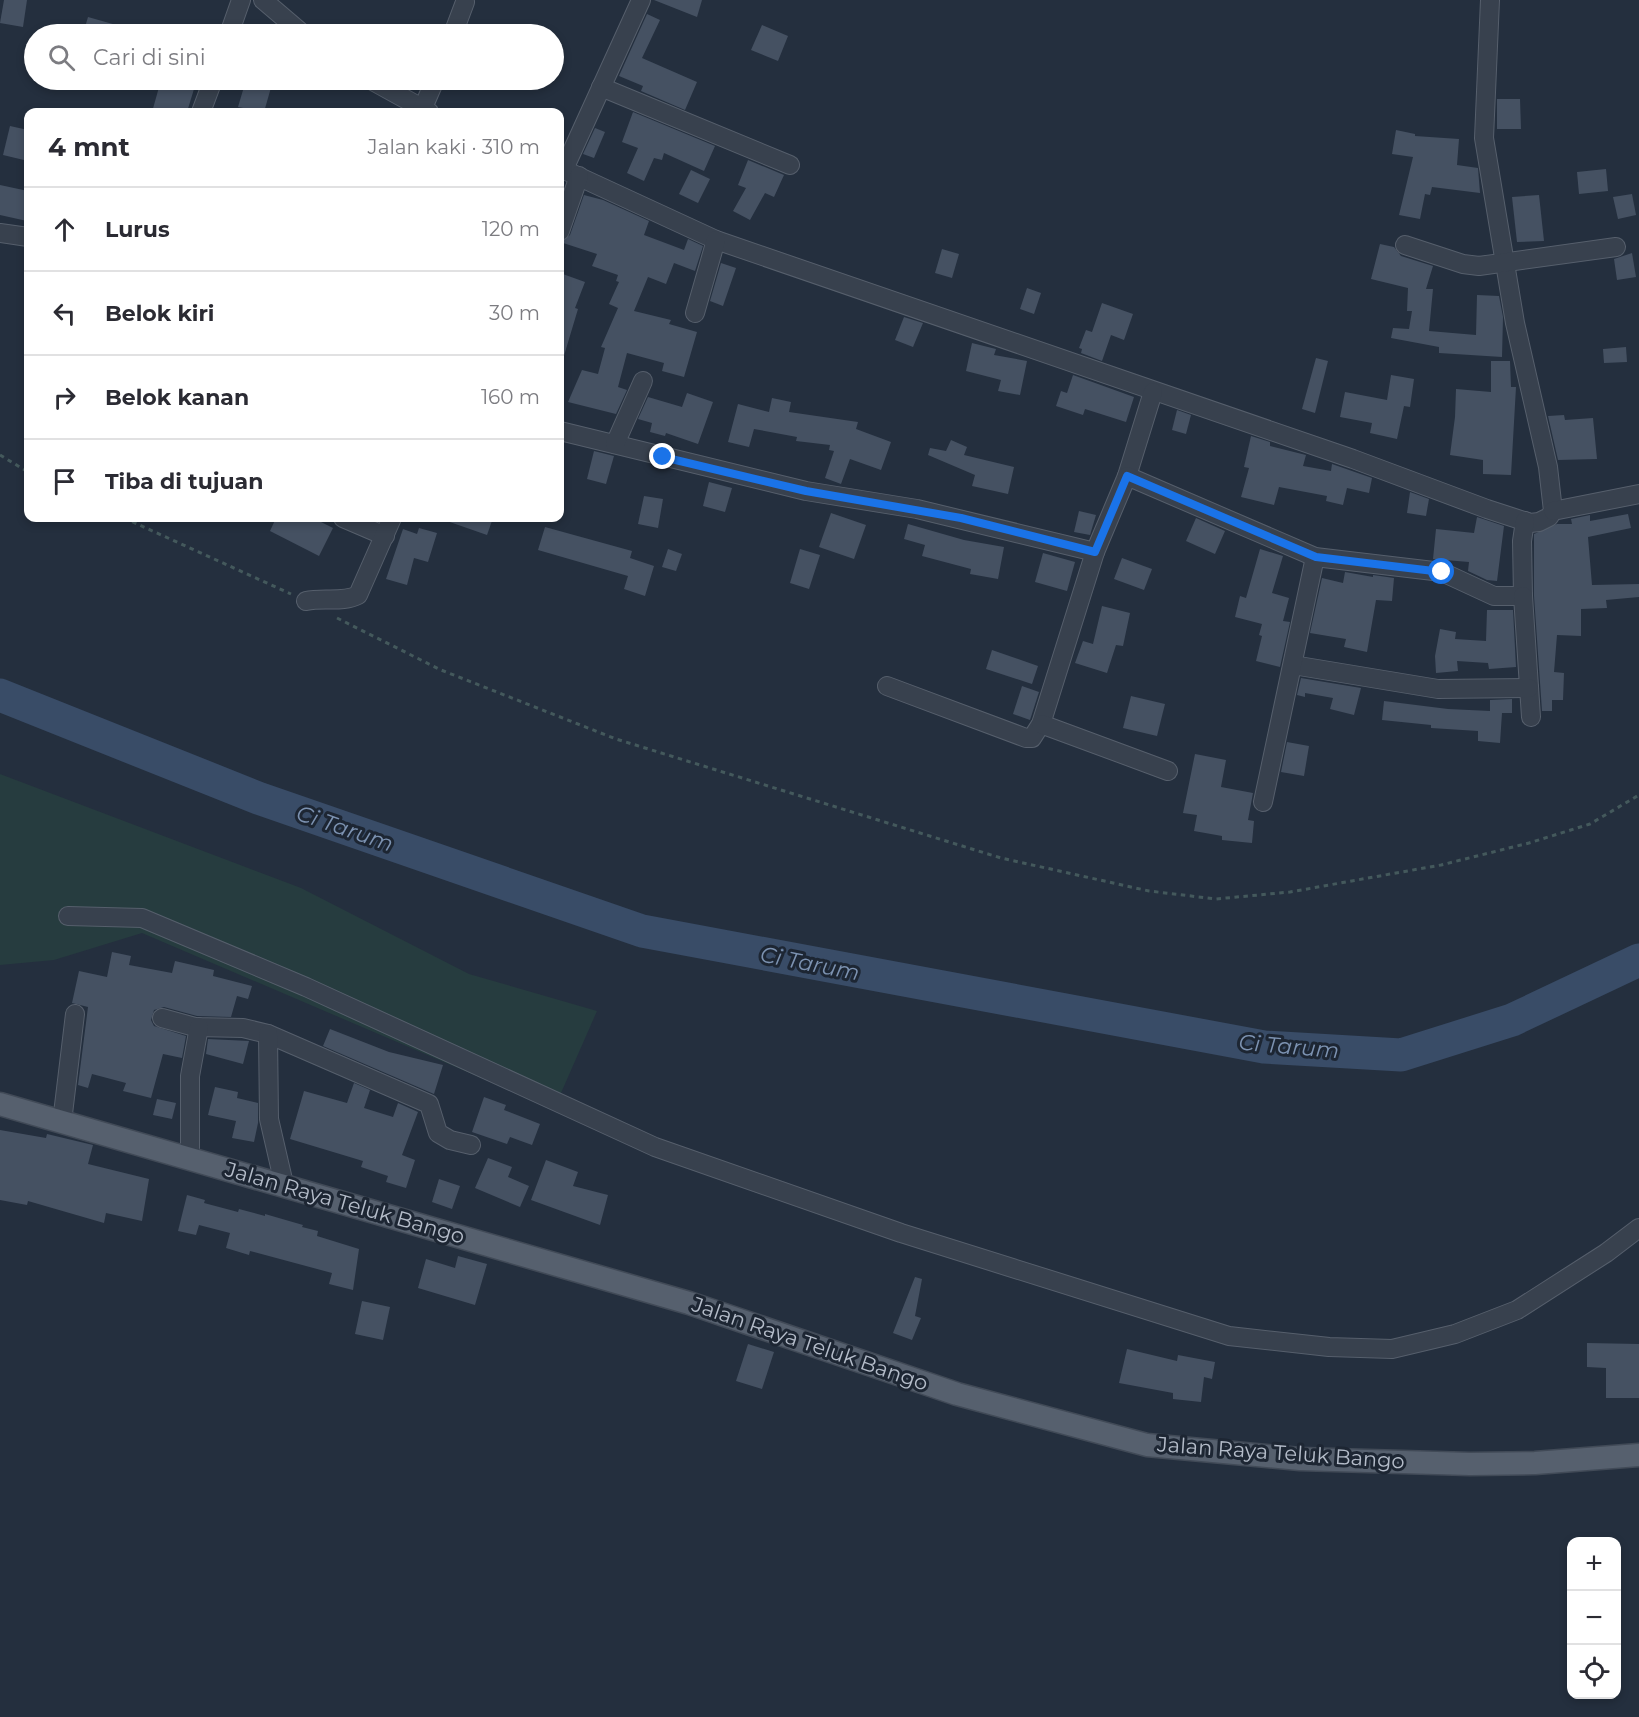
<!DOCTYPE html>
<html lang="id">
<meta charset="utf-8">
<style>
body{margin:0;font-family:Montserrat,sans-serif;background:#f7f7f7;color:#2b2b33}
.controls{position:absolute;right:18px;bottom:18px;display:grid;overflow:hidden;border-radius:12px;box-shadow:0 3px 9px #0003}
.controls button{width:54px;height:54px;display:grid;place-items:center;padding:0;border:0;border-bottom:2px solid #e1e1e2;background:#fff;color:#2b2b33;font:30px sans-serif}
.stop{position:absolute;width:18px;height:18px;margin:-14px;border:4px solid #1a73e8;border-radius:50%;background:#fff}
.stop.end{background:#1a73e8;border-color:#fff;box-shadow:0 2px 6px #0008}
.list{margin:0;padding:0;list-style:none}
h2{display:flex;justify-content:space-between;align-items:center;height:78px;margin:0;padding:0 24px;font-size:26px}
h2 small{font-size:20px;font-weight:400;color:#7c7c81}
.list li{display:grid;grid-template-columns:39px 1fr auto;gap:18px;align-items:center;box-sizing:border-box;height:84px;padding:0 24px;border-top:2px solid #e1e1e2}
.list b{display:block;font-size:22px;white-space:nowrap}
.list em{font-size:20px;font-style:normal;color:#7c7c81}
.icon{flex:none;width:33px;height:33px;fill:none;stroke:currentColor;stroke-width:2;stroke-linecap:round;stroke-linejoin:round}
.map{position:relative;flex:none;width:1639px;height:1717px;overflow:hidden}
.search{position:absolute;background:#fff;box-shadow:0 3px 9px #0003;left:24px;top:24px;width:540px;height:66px;display:flex;align-items:center;gap:15px;box-sizing:border-box;padding:0 21px;border-radius:33px;color:#7c7c81;font-size:22px}
.panel{position:absolute;background:#fff;box-shadow:0 3px 9px #0003;left:24px;top:108px;width:540px;height:414px;border-radius:12px}
.map>svg:first-child{display:block}
</style>
<div class="map">
<svg width="1639" height="1717" viewBox="0 0 1639 1717">
<rect width="100%" height="100%" fill="#242f3e"/>
<polygon fill="#263c3f" points="0,774 301,888 469,974 597,1011 554,1109 142,933 54,960 0,965"/>
<g fill="none" stroke-linecap="round" stroke-linejoin="round">
<polyline stroke="#394c67" stroke-width="33" points="0,695 258,798 642,931 1264,1047 1401,1055 1512,1020 1639,960"/>
</g>
<g fill="#455162">
<polygon points="4,0 27,0 23,27 0,23"/>
<polygon points="654,0 702,0 697,17"/>
<polygon points="647,14 660,20 642,58 697,82 685,110 641,91 643,86 619,76"/>
<polygon points="88,17 134,30 134,34 83,34"/>
<polygon points="762,25 788,36 778,61 751,50"/>
<polygon points="161,80 194,89 187,112 152,112"/>
<polygon points="246,80 272,84 264,112 238,107"/>
<polygon points="1497,99 1520,99 1521,129 1497,129"/>
<polygon points="633,112 715,146 704,171 664,153 662,160 654,158 644,181 627,173 638,148 622,142"/>
<polygon points="10,126 28,130 28,161 3,155"/>
<polygon points="595,128 605,132 594,158 583,154"/>
<polygon points="1396,130 1415,134 1415,136 1459,139 1457,165 1478,168 1480,193 1432,187 1430,195 1425,194 1420,219 1399,215 1413,157 1392,154"/>
<polygon points="748,160 784,175 774,197 765,193 750,220 733,211 746,188 738,185"/>
<polygon points="1606,169 1608,191 1579,194 1577,172"/>
<polygon points="691,170 710,179 698,203 679,194"/>
<polygon points="0,185 28,191 27,221 0,215"/>
<polygon points="1632,194 1636,215 1618,219 1613,197"/>
<polygon points="584,195 603,200 649,221 644,235 684,250 688,239 703,246 695,271 674,263 666,284 648,277 634,311 671,320 669,324 697,332 684,377 662,371 664,363 627,353 618,387 627,390 616,414 568,402 582,370 598,374 605,348 601,347 618,308 609,304 619,282 616,281 618,275 592,266 597,254 560,242 570,235"/>
<polygon points="1539,195 1544,241 1517,242 1512,197"/>
<polygon points="1380,244 1394,247 1401,256 1433,266 1426,289 1433,289 1429,331 1476,335 1477,295 1499,296 1503,317 1502,357 1439,353 1439,347 1391,338 1393,328 1409,329 1412,311 1407,311 1408,288 1371,279"/>
<polygon points="942,249 959,254 952,278 935,273"/>
<polygon points="1632,253 1636,277 1617,280 1614,259"/>
<polygon points="721,263 736,268 723,306 710,301"/>
<polygon points="560,273 585,282 575,308 578,309 563,359 560,359"/>
<polygon points="1027,288 1041,293 1034,314 1020,309"/>
<polygon points="1102,303 1133,314 1124,340 1111,335 1102,361 1081,353 1082,349 1079,348 1086,330 1092,332"/>
<polygon points="904,317 923,323 913,347 895,340"/>
<polygon points="972,343 996,349 994,355 1027,361 1020,395 998,391 1001,380 966,371"/>
<polygon points="1626,347 1627,362 1604,363 1603,349"/>
<polygon points="1316,358 1328,361 1315,413 1302,409"/>
<polygon points="1491,361 1510,361 1511,387 1516,387 1511,475 1483,474 1483,460 1450,455 1455,417 1456,389 1491,392"/>
<polygon points="1073,375 1134,397 1126,422 1085,409 1083,415 1056,406 1061,391 1067,393"/>
<polygon points="1391,375 1414,379 1410,407 1404,406 1397,439 1370,433 1372,423 1340,417 1345,392 1387,400"/>
<polygon points="687,393 713,402 698,444 666,433 665,436 650,432 652,423 638,419 648,397 682,407"/>
<polygon points="772,398 791,402 789,412 858,422 856,429 891,442 881,470 850,459 841,484 825,478 834,451 829,450 830,445 796,441 797,437 754,429 749,447 728,442 738,404 769,412"/>
<polygon points="1177,410 1191,415 1186,434 1172,430"/>
<polygon points="1564,415 1565,420 1593,418 1597,459 1558,460 1548,416"/>
<polygon points="1251,436 1270,442 1270,446 1306,455 1303,466 1331,471 1332,464 1372,478 1369,493 1347,488 1343,505 1326,501 1327,496 1279,487 1274,505 1241,497 1249,468 1244,467"/>
<polygon points="951,440 967,447 964,455 1014,467 1008,494 972,486 975,475 928,455 930,448 946,451"/>
<polygon points="594,451 614,456 606,484 587,479"/>
<polygon points="709,482 732,488 725,512 703,506"/>
<polygon points="1410,492 1429,499 1426,516 1407,513"/>
<polygon points="644,496 663,499 658,528 638,524"/>
<polygon points="1079,511 1096,515 1090,535 1074,532"/>
<polygon points="831,513 866,525 854,559 819,547"/>
<polygon points="1628,514 1631,528 1588,537 1592,585 1639,584 1639,597 1606,600 1607,608 1581,609 1581,636 1557,635 1554,672 1564,673 1563,700 1552,700 1552,711 1542,711 1534,596 1534,534 1557,524 1572,524 1571,519 1590,515 1590,521"/>
<polygon points="1477,517 1504,526 1497,581 1487,580 1468,571 1469,562 1433,559 1436,529 1474,533"/>
<polygon points="276,518 313,518 333,528 319,556 270,531"/>
<polygon points="444,518 493,518 487,535 444,520"/>
<polygon points="1196,518 1225,531 1215,554 1186,541"/>
<polygon points="908,524 964,540 1004,547 998,579 970,574 971,569 922,556 925,545 904,539"/>
<polygon points="545,527 632,551 630,558 654,566 645,596 624,589 628,576 538,550"/>
<polygon points="419,528 437,533 428,562 414,558 407,585 386,579 403,529 417,534"/>
<polygon points="668,549 682,554 676,571 662,567"/>
<polygon points="800,549 820,555 809,589 790,583"/>
<polygon points="1260,549 1283,556 1272,593 1289,598 1283,621 1290,622 1280,667 1256,661 1262,636 1259,635 1262,624 1235,617 1240,596 1246,598"/>
<polygon points="1043,553 1075,562 1067,591 1035,582"/>
<polygon points="1122,558 1152,569 1144,590 1114,579"/>
<polygon points="1345,572 1373,577 1373,575 1394,578 1392,601 1376,600 1367,652 1344,647 1346,639 1310,633 1322,578 1343,583"/>
<polygon points="1102,606 1130,613 1123,646 1116,645 1107,673 1075,663 1083,641 1093,644"/>
<polygon points="1487,610 1513,610 1516,667 1489,669 1488,663 1457,661 1458,671 1436,673 1435,656 1440,629 1456,632 1455,639 1486,641"/>
<polygon points="992,650 1038,666 1032,684 986,669"/>
<polygon points="1301,678 1361,688 1354,715 1330,709 1333,698 1305,693 1305,697 1297,695"/>
<polygon points="1022,686 1039,692 1030,720 1013,714"/>
<polygon points="1131,696 1165,704 1157,736 1123,728"/>
<polygon points="1512,699 1512,713 1502,713 1500,743 1478,741 1478,731 1431,728 1431,725 1382,720 1384,701 1448,709 1490,711 1490,700"/>
<polygon points="1287,742 1309,746 1304,776 1281,772"/>
<polygon points="1195,754 1226,760 1221,787 1253,793 1248,820 1254,821 1252,843 1222,840 1222,836 1194,831 1197,815 1183,813"/>
<polygon points="112,952 131,956 129,965 172,973 175,961 214,970 213,976 252,986 248,999 237,996 231,1017 197,1016 164,1007 154,1010 151,1020 154,1026 186,1036 182,1058 163,1054 151,1098 123,1091 126,1083 92,1074 88,1088 78,1085 88,1007 72,1003 79,971 107,977"/>
<polygon points="330,1029 389,1052 443,1065 434,1094 323,1046"/>
<polygon points="208,1039 249,1041 243,1064 206,1054"/>
<polygon points="354,1083 370,1090 364,1108 393,1117 398,1103 418,1112 402,1155 415,1160 406,1188 386,1182 388,1176 361,1167 363,1161 290,1139 304,1091 347,1103"/>
<polygon points="215,1087 238,1092 237,1098 258,1103 258,1123 254,1142 232,1138 236,1121 208,1115"/>
<polygon points="484,1097 506,1105 504,1110 540,1124 532,1145 510,1137 507,1144 472,1132"/>
<polygon points="157,1099 176,1103 172,1119 153,1115"/>
<polygon points="0,1130 46,1138 47,1134 93,1145 88,1164 149,1179 142,1221 106,1213 104,1223 28,1201 27,1205 0,1200"/>
<polygon points="488,1158 512,1167 508,1177 529,1186 520,1207 475,1188"/>
<polygon points="546,1160 578,1172 573,1186 608,1195 600,1225 531,1200"/>
<polygon points="439,1179 460,1186 452,1209 432,1202"/>
<polygon points="187,1195 205,1200 204,1203 238,1212 239,1209 265,1216 265,1214 303,1225 302,1227 318,1231 317,1236 359,1249 353,1290 329,1284 332,1273 250,1251 249,1255 226,1248 230,1233 199,1225 196,1235 178,1231"/>
<polygon points="458,1256 487,1264 475,1305 418,1288 426,1259 455,1268"/>
<polygon points="915,1277 922,1279 915,1316 921,1318 912,1340 893,1333"/>
<polygon points="362,1301 390,1307 383,1340 355,1334"/>
<polygon points="1587,1343 1639,1344 1639,1398 1606,1398 1606,1368 1587,1367"/>
<polygon points="748,1344 774,1352 762,1389 736,1381"/>
<polygon points="1127,1349 1177,1361 1178,1355 1215,1362 1212,1379 1204,1377 1201,1402 1173,1399 1173,1393 1119,1383"/>
</g>
<g fill="none" stroke-linecap="round" stroke-linejoin="round">
<defs>
<g id="minor">
<polyline points="263,0 303,34"/>
<polyline points="229,34 241,0"/>
<polyline points="453,34 465,2"/>
<polyline points="371,80 429,112"/>
<polyline points="601,87 790,165"/>
<polyline points="422,110 435,80"/>
<polyline points="201,112 213,80"/>
<polyline points="560,168 716,240 1353,459 1487,509 1530,523 1539,522 1549,517 1553,511 1548,467 1515,323 1484,138 1490,0"/>
<polyline points="564,169 641,0"/>
<polyline points="560,231 579,176"/>
<polyline points="0,233 28,237"/>
<polyline points="1405,245 1463,264 1479,266 1616,247"/>
<polyline points="695,313 716,240"/>
<polyline points="560,431 806,491 917,509 1095,552 1127,476 1153,392"/>
<polyline points="615,444 643,381"/>
<polyline points="1127,476 1315,557 1442,572 1494,596 1523,596 1522,541 1525,521"/>
<polyline points="1553,511 1639,494"/>
<polyline points="343,518 385,536"/>
<polyline points="1523,596 1531,717"/>
<path d="M306 601C323 597 343 603 358 595L392 518"/>
<polyline points="1293,665 1438,689 1529,688"/>
<polyline points="887,686 1026,738 1032,738 1041,724 1095,552"/>
<polyline points="1041,724 1168,771"/>
<polyline points="1263,802 1315,557"/>
<polyline points="68,916 142,918 306,987 655,1147 901,1233 1229,1336 1329,1347 1392,1349 1455,1334 1517,1310 1606,1253 1639,1228"/>
<polyline points="162,1018 195,1027 243,1028 268,1034 429,1104 438,1133 450,1140 471,1145"/>
<polyline points="268,1034 269,1119 284,1184"/>
<polyline points="62,1122 75,1014"/>
<polyline points="190,1159 190,1076 199,1027"/>
</g>
<polyline id="major" points="0,1104 689,1303 957,1394 1147,1445 1300,1459 1470,1464 1535,1463 1639,1455"/>
</defs>
<use href="#minor" stroke="#565f6c" stroke-width="20"/>
<use href="#major" stroke="#414a57" stroke-width="25"/>
<g stroke="#44595c" stroke-width="3" stroke-dasharray="4.5 4.5" stroke-linecap="butt">
<polyline points="0,455 28,472"/>
<polyline points="124,518 291,594"/>
<polyline points="337,618 441,670 616,739 1001,858 1149,891 1216,899 1290,892 1441,865 1529,843 1590,824 1639,795"/>
</g>
<use href="#minor" stroke="#38414e" stroke-width="18"/>
<use href="#major" stroke="#56606e" stroke-width="22"/>
</g>
<g fill="none" stroke-linecap="round" stroke-linejoin="round">
<polyline stroke="#1a73e8" stroke-width="8" points="663,457 806,491 961,518 1095,552 1127,476 1316,557 1442,572"/>
</g>
<g text-anchor="middle" stroke-width="6" stroke-linejoin="round" paint-order="stroke">
<g font-size="21" fill="#b4bcc9" stroke="#1d2633">
<text transform="translate(345 1203) rotate(16)" y="7">Jalan Raya Teluk Bango</text>
<text transform="translate(810 1344) rotate(19)" y="7">Jalan Raya Teluk Bango</text>
<text transform="translate(1281 1453) rotate(4)" y="7">Jalan Raya Teluk Bango</text>
</g>
<g font-size="22" font-style="italic" fill="#7c92b1" stroke="#1d2633">
<text transform="translate(345 828) rotate(19)" y="8">Ci Tarum</text>
<text transform="translate(810 963) rotate(11)" y="8">Ci Tarum</text>
<text transform="translate(1289 1046) rotate(5)" y="8">Ci Tarum</text>
</g>
</g>
</svg>
<div class="controls">
<button>+</button>
<button>−</button>
<button><svg class="icon" aria-label="locate" viewBox="0 0 24 24"><circle cx="12" cy="12" r="6"/><path d="M12 2v4M12 18v4M2 12h4M18 12h4"/></svg></button>
</div>
<div class="stop" style="left:1442px;top:572px"></div>
<div class="stop end" style="left:663px;top:457px"></div>
<div class="search"><svg class="icon" aria-label="search" viewBox="0 0 24 24"><circle cx="10" cy="10" r="6"/><path d="M15 15l6 6"/></svg>Cari di sini</div>
<section class="panel">
<h2>4 mnt<small>Jalan kaki · 310 m</small></h2>
<ul class="list">
<li><svg class="icon" aria-label="ahead" viewBox="0 0 24 24"><path d="M12 20V5M6 11l6-6 6 6"/></svg><div><b>Lurus</b></div><em>120 m</em></li>
<li><svg class="icon" aria-label="left" viewBox="0 0 24 24"><path d="M17 20v-9H6M10 6l-5 5 5 5"/></svg><div><b>Belok kiri</b></div><em>30 m</em></li>
<li><svg class="icon" aria-label="right" viewBox="0 0 24 24"><path d="M7 20v-9h11M14 6l5 5-5 5"/></svg><div><b>Belok kanan</b></div><em>160 m</em></li>
<li><svg class="icon" aria-label="arrive" viewBox="0 0 24 24"><path d="M6 21V4h12l-3 4 3 4H6"/></svg><div><b>Tiba di tujuan</b></div></li>
</ul>
</section>
</div>
